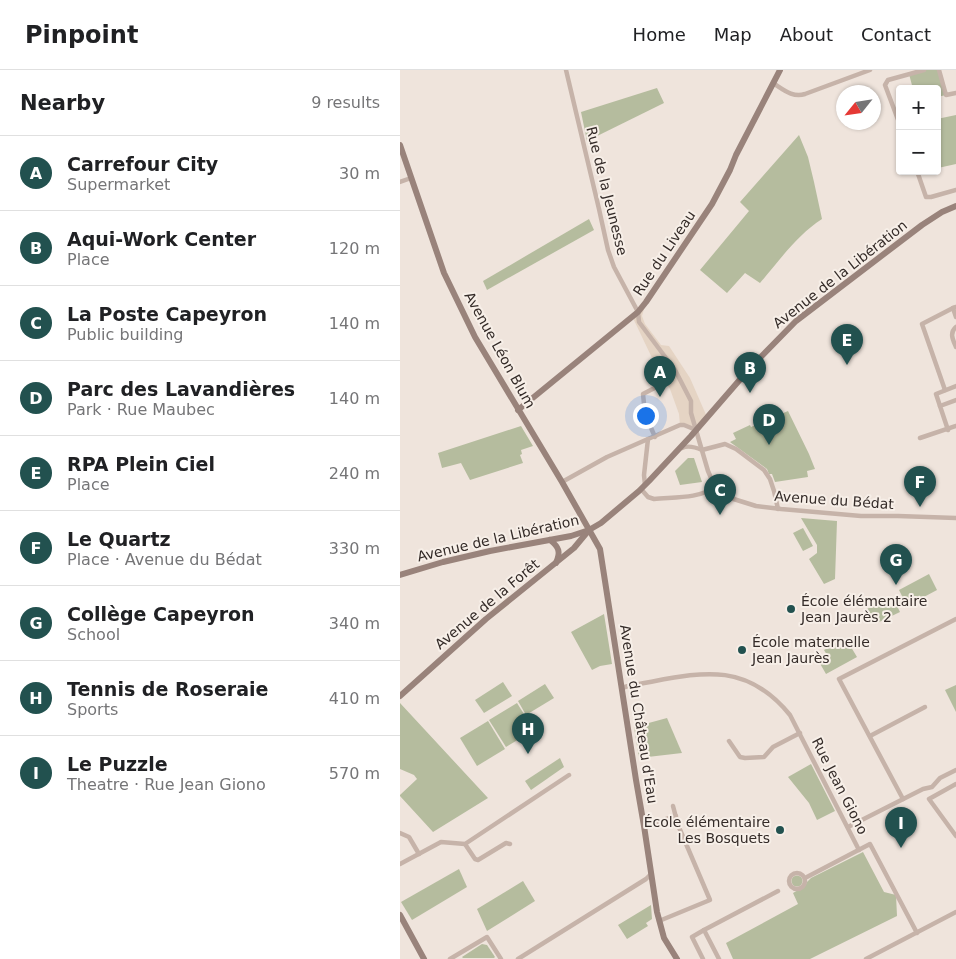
<!DOCTYPE html>
<meta charset="utf-8">
<style>
body{margin:0;font-family:"DejaVu Sans",sans-serif;background:#f6f6f6;color:#202124}
.controls{position:absolute;right:15px;top:15px;display:grid;overflow:hidden;border-radius:5px;box-shadow:0 1px 4px #0004}
.controls button{width:45px;height:45px;display:grid;place-items:center;padding:0;border:0;border-bottom:1px solid #e0e0e0;background:#fff;color:#202124;font:25px sans-serif}
.compass{position:absolute;left:436px;top:15px;width:45px;height:45px;border-radius:50%;background:#fff;box-shadow:0 1px 4px #0004;rotate:240deg}
.you{position:absolute;left:245px;top:345px;width:18px;height:18px;margin:-12px;border:4px solid #fff;border-radius:50%;background:#1a73e8;box-shadow:0 0 0 8px #1a73e833}
.badge{display:grid;place-items:center;width:32px;height:32px;border-radius:50%;background:#22514f;color:#fff;font-size:16px;font-weight:700}
.pin{position:absolute;translate:-50% -41px;filter:drop-shadow(0 1px 2px #0008)}
.pin::after{content:'';position:absolute;top:26px;width:18px;height:15px;background:inherit;clip-path:polygon(0 0,100% 0,50% 100%)}
.list{margin:0;padding:0;list-style:none}
h2{display:flex;justify-content:space-between;align-items:center;height:65px;margin:0;padding:0 20px;font-size:21px}
h2 small{font-size:16px;font-weight:400;color:#757577}
.list li{display:grid;grid-template-columns:32px 1fr auto;gap:15px;align-items:center;box-sizing:border-box;height:75px;padding:0 20px;border-top:1px solid #e0e0e0}
.list b{display:block;font-size:19px;white-space:nowrap}
.list p{margin:0;font-size:16px;white-space:nowrap;color:#757577}
.list em{font-size:16px;font-style:normal;color:#757577}
.map{position:relative;flex:none;width:556px;height:889px;overflow:hidden}
header{display:flex;align-items:center;gap:30px;box-sizing:border-box;height:70px;padding:0 25px;background:#fff;border-bottom:1px solid #e0e0e0}
header strong{font-size:24px}
nav{display:flex;gap:28px;margin-inline-start:auto;font-size:18px}
main{display:flex}
aside{flex:1;background:#fff}
.map>svg:first-child{display:block}
</style>
<header>
<strong>Pinpoint</strong>
<nav><a>Home</a><a>Map</a><a>About</a><a>Contact</a></nav>
</header>
<main>
<aside>
<h2>Nearby<small>9 results</small></h2>
<ul class="list">
<li><span class="badge">A</span><div><b>Carrefour City</b><p>Supermarket</p></div><em>30 m</em></li>
<li><span class="badge">B</span><div><b>Aqui-Work Center</b><p>Place</p></div><em>120 m</em></li>
<li><span class="badge">C</span><div><b>La Poste Capeyron</b><p>Public building</p></div><em>140 m</em></li>
<li><span class="badge">D</span><div><b>Parc des Lavandières</b><p>Park · Rue Maubec</p></div><em>140 m</em></li>
<li><span class="badge">E</span><div><b>RPA Plein Ciel</b><p>Place</p></div><em>240 m</em></li>
<li><span class="badge">F</span><div><b>Le Quartz</b><p>Place · Avenue du Bédat</p></div><em>330 m</em></li>
<li><span class="badge">G</span><div><b>Collège Capeyron</b><p>School</p></div><em>340 m</em></li>
<li><span class="badge">H</span><div><b>Tennis de Roseraie</b><p>Sports</p></div><em>410 m</em></li>
<li><span class="badge">I</span><div><b>Le Puzzle</b><p>Theatre · Rue Jean Giono</p></div><em>570 m</em></li>
</ul>
</aside>
<div class="map">
<svg width="556" height="889" viewBox="0 0 556 889">
<rect width="100%" height="100%" fill="#efe4dc"/>
<g fill="#b5bc9e">
<polygon points="524,0 539,0 546,25 537,27 537,19 513,19 509,4"/>
<polygon points="257,18 264,33 187,71 181,42"/>
<polygon points="556,45 556,94 538,98 537,96 537,49"/>
<path d="M399 65 408 87 414 112 422 149C397 165 379 191 360 213L345 203 327 223 300 200 349 141 340 132Z"/>
<polygon points="189,149 194,160 87,220 83,211"/>
<polygon points="388,341 409,384 415,399 407,401 408,407 375,412 372,404 369,404 367,399 330,372 336,369 333,363 350,355 351,357"/>
<polygon points="121,356 133,376 121,380 122,384 120,385 123,393 70,410 61,393 42,398 38,383"/>
<polygon points="288,388 294,388 302,412 280,415 275,401"/>
<polygon points="401,448 437,451 435,509 424,514 409,489 417,483 417,475"/>
<polygon points="403,458 413,476 403,481 393,463"/>
<polygon points="529,504 537,520 507,536 499,520"/>
<polygon points="492,526 500,542 475,554 467,539"/>
<polygon points="204,544 212,594 200,596 192,600 171,562"/>
<polygon points="438,572 441,577 448,572 457,587 426,604 418,590 427,585 424,580"/>
<polygon points="103,612 112,626 84,643 75,630"/>
<polygon points="145,614 154,628 126,645 118,631"/>
<polygon points="556,615 556,642 545,620"/>
<polygon points="0,633 88,728 33,762 0,726 0,725 17,709 14,705 0,699"/>
<polygon points="117,633 134,660 106,677 89,650"/>
<polygon points="267,648 282,683 239,688 234,657"/>
<polygon points="88,651 105,679 77,696 60,668"/>
<polygon points="160,688 164,697 131,720 125,711"/>
<polygon points="411,694 435,741 417,750 409,733 388,707"/>
<polygon points="463,782 484,822 496,825 497,846 410,889 333,889 326,873 398,834 393,823 405,816 407,812 411,808"/>
<polygon points="59,799 67,817 12,850 1,832"/>
<circle cx="397" cy="811" r="5.5"/>
<polygon points="123,811 135,831 87,861 77,839"/>
<polygon points="251,835 252,849 246,853 248,856 227,869 218,855"/>
<polygon points="82,874 87,875 95,887 94,888 63,888 62,887"/>
</g>
<polygon fill="#e5d4c4" points="246,232 242,246 245,254 261,275 269,276 290,308 307,347 296,360 280,355 279,344 270,319 253,290 232,246"/>
<g fill="none" stroke-linecap="round" stroke-linejoin="round">
<g stroke="#c6b3a9" stroke-width="4.5">
<polyline points="166,0 199,139 208,180 214,197 238,242 239,252 275,300 291,331 291,343 308,401 315,417 324,426 356,436 381,439 461,446 498,446 556,448"/>
<polyline points="539,0 546,25 556,23"/>
<path d="M373 13C384 20 393 28 405 24L470 0"/>
<polyline points="500,55 485,15 488,10 524,0"/>
<polyline points="517,101 526,127 531,127 556,120"/>
<polyline points="0,112 11,108"/>
<polyline points="556,237 553,238 556,247"/>
<path d="M556 257C549 263 553 270 556 277"/>
<polyline points="545,320 522,254 553,238"/>
<polyline points="540,336 536,324 556,316"/>
<polyline points="548,360 540,336 556,330"/>
<polyline points="255,367 245,344 243,324 266,312"/>
<polyline points="520,368 556,356"/>
<path d="M282 378C288 375 295 377 302 380"/>
<polyline points="302,380 325,374 336,379 364,400 370,409 374,421 378,439"/>
<polyline points="162,412 207,387 248,369"/>
<polyline points="245,415 244,405 248,369 280,355 284,355 296,360"/>
<path d="M241 419 248 427 254 429C273 427 299 429 315 417"/>
<path d="M222 618 228 616C293 605 342 586 390 645L459 780"/>
<polyline points="470,666 525,637"/>
<polyline points="329,671 340,687 345,688 364,687 373,677 400,663"/>
<polyline points="556,714 529,729 556,766"/>
<polyline points="503,729 439,609 556,549"/>
<polyline points="244,756 276,746"/>
<polyline points="448,757 523,719 532,717 540,708 556,700"/>
<polyline points="0,763 9,767 19,784"/>
<polyline points="65,774 75,789 78,790 106,773 110,774"/>
<polyline points="0,794 41,772 65,774 169,705"/>
<circle cx="397" cy="811" r="8"/>
<polyline points="405,808 470,774 517,863"/>
<polyline points="259,851 310,830 278,755 273,736"/>
<polyline points="50,889 87,867 101,889"/>
<polyline points="118,889 246,809 251,804"/>
<polyline points="303,889 292,867 304,860"/>
<polyline points="319,889 304,860 378,821"/>
<polyline points="466,889 556,842"/>
</g>
<g stroke="#99837b" stroke-width="6">
<polyline points="0,75 44,203 75,267 162,412 200,479 236,710 244,756 257,842 264,868 277,889"/>
<polyline points="118,340 238,242 246,232 312,134 330,100 336,85 380,0"/>
<path d="M150 470C159 477 161 482 156 493"/>
<polyline points="0,505 43,492 90,481 171,466 189,460 201,453 239,421 249,411 291,366 350,298 396,251 522,155 542,142 556,136"/>
<polyline points="0,626 86,549 174,478 189,460"/>
<polyline points="0,845 24,889"/>
</g>
</g>
<g fill="#22514f" stroke="#f7efe8" stroke-width="2">
<circle cx="391" cy="539" r="5"/>
<circle cx="342" cy="580" r="5"/>
<circle cx="380" cy="760" r="5"/>
</g>
<g text-anchor="middle" stroke-width="4" stroke-linejoin="round" paint-order="stroke">
<g font-size="14" fill="#342b28" stroke="#f7efe8">
<text transform="translate(207 121) rotate(76)" y="5">Rue de la Jeunesse</text>
<text transform="translate(264 183) rotate(-56)" y="5">Rue du Liveau</text>
<text transform="translate(440 204) rotate(-38)" y="5">Avenue de la Libération</text>
<text transform="translate(100 280) rotate(61)" y="5">Avenue Léon Blum</text>
<text transform="translate(434 430) rotate(4)" y="5">Avenue du Bédat</text>
<text transform="translate(98 468) rotate(-13)" y="5">Avenue de la Libération</text>
<text transform="translate(87 534) rotate(-40)" y="5">Avenue de la Forêt</text>
<text transform="translate(239 644) rotate(81)" y="5">Avenue du Château d'Eau</text>
<text transform="translate(440 716) rotate(63)" y="5">Rue Jean Giono</text>
</g>
<g font-size="14" fill="#342b28" stroke="#f7efe8" text-anchor="start">
<text x="401" y="536">École élémentaire<tspan x="401" dy="16">Jean Jaurès 2</tspan></text>
<text x="352" y="577">École maternelle<tspan x="352" dy="16">Jean Jaurès</tspan></text>
<text x="370" y="757" text-anchor="end">École élémentaire<tspan x="370" dy="16">Les Bosquets</tspan></text>
</g>
</g>
</svg>
<div class="controls">
<button>+</button>
<button>−</button>
</div>
<svg class="compass" viewBox="-18 -18 36 36"><path d="M0-13l5 13h-10z" fill="#e53935"/><path d="M0 13l5-13h-10z" fill="#757577"/></svg>
<div class="you"></div>
<div class="pin badge" style="left:260px;top:327px">A</div>
<div class="pin badge" style="left:350px;top:323px">B</div>
<div class="pin badge" style="left:320px;top:445px">C</div>
<div class="pin badge" style="left:369px;top:375px">D</div>
<div class="pin badge" style="left:447px;top:295px">E</div>
<div class="pin badge" style="left:520px;top:437px">F</div>
<div class="pin badge" style="left:496px;top:515px">G</div>
<div class="pin badge" style="left:128px;top:684px">H</div>
<div class="pin badge" style="left:501px;top:778px">I</div>
</div>
</main>
